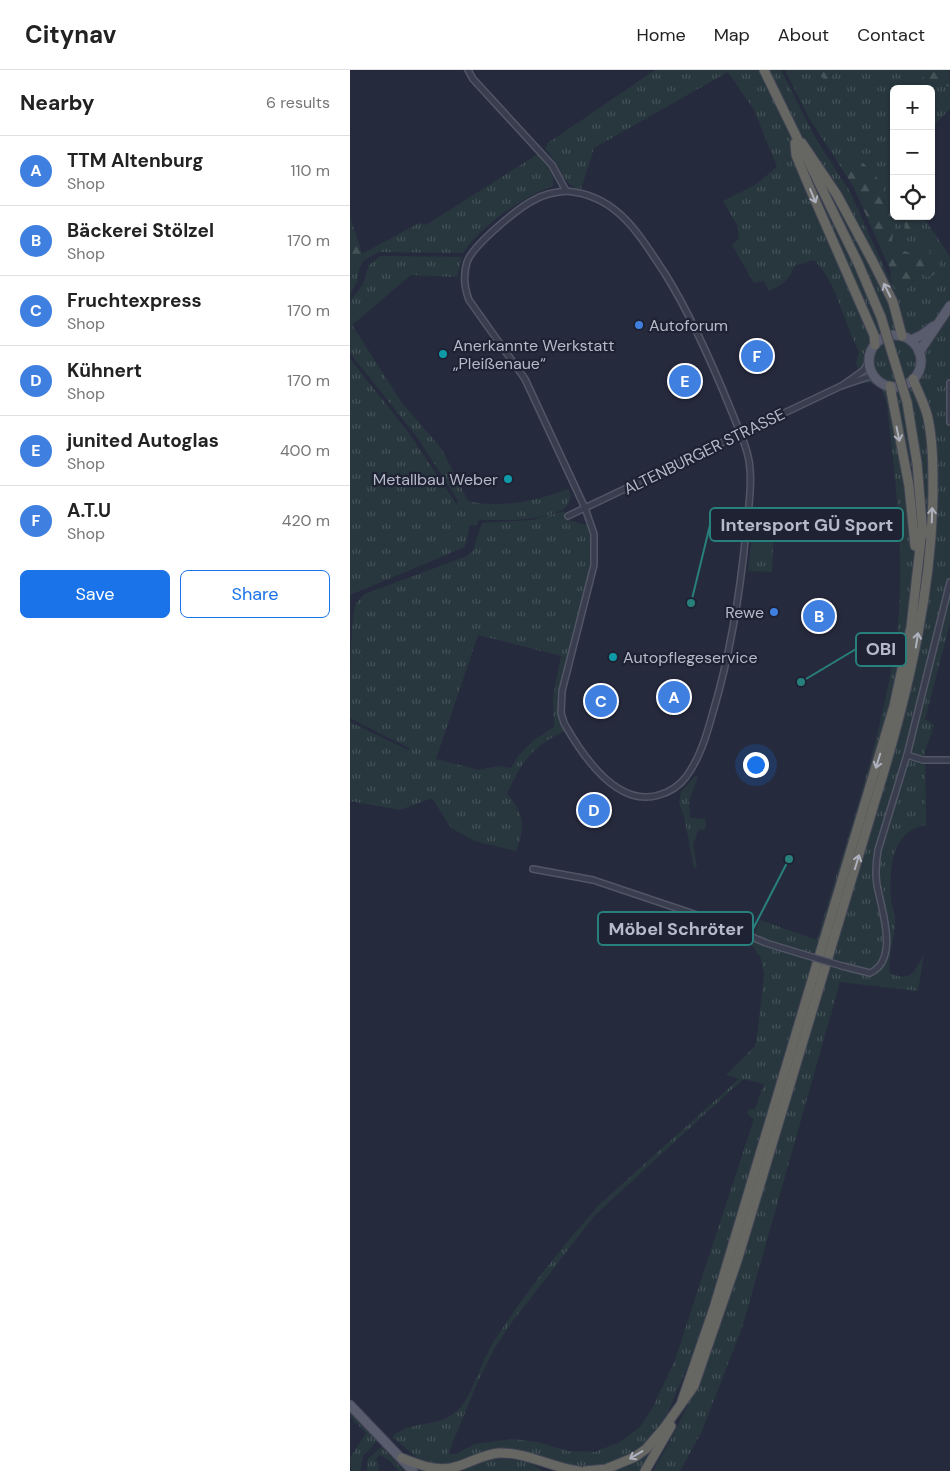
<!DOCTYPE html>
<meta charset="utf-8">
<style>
body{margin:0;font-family:"DM Sans",sans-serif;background:#f6f6f6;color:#222}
.controls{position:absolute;right:15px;top:15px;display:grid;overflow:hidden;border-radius:8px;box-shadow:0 1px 4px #0004}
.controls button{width:45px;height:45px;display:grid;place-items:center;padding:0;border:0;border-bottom:1px solid #e0e0e0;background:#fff;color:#222;font:25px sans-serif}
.you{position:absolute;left:405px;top:694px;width:18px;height:18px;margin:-12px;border:4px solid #fff;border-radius:50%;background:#1a73e8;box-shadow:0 0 0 8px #1a73e833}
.badge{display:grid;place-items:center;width:32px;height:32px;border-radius:50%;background:#1a73e8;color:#fff;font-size:16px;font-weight:700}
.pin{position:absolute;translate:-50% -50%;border:2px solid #fff;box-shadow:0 1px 5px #0006}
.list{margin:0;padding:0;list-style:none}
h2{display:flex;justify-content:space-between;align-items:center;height:65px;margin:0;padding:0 20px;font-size:21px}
h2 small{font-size:16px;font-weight:400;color:#767676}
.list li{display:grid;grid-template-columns:32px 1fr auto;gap:15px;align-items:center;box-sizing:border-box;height:70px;padding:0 20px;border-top:1px solid #e0e0e0}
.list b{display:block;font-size:19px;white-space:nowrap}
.list p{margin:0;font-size:16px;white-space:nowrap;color:#767676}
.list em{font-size:16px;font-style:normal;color:#767676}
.actions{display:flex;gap:10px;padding:15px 20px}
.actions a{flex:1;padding:11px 0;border:1px solid #1a73e8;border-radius:8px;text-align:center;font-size:18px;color:#1a73e8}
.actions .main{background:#1a73e8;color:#fff}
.icon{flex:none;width:28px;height:28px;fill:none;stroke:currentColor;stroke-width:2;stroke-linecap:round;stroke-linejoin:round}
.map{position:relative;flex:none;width:600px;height:1401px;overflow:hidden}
header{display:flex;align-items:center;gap:30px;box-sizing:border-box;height:70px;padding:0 25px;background:#fff;border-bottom:1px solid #e0e0e0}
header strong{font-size:24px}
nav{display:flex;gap:28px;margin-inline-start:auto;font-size:18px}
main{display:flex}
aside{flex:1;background:#fff}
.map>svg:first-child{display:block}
</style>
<header>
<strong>Citynav</strong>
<nav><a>Home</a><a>Map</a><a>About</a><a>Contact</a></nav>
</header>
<main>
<aside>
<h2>Nearby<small>6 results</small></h2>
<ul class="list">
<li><span class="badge" style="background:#3f7fe0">A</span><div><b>TTM Altenburg</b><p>Shop</p></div><em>110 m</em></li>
<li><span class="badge" style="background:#3f7fe0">B</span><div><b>Bäckerei Stölzel</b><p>Shop</p></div><em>170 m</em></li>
<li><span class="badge" style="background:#3f7fe0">C</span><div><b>Fruchtexpress</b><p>Shop</p></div><em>170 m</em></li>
<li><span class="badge" style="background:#3f7fe0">D</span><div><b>Kühnert</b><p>Shop</p></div><em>170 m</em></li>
<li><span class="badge" style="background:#3f7fe0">E</span><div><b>junited Autoglas</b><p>Shop</p></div><em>400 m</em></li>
<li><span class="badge" style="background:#3f7fe0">F</span><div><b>A.T.U</b><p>Shop</p></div><em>420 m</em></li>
</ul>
<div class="actions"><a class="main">Save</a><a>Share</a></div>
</aside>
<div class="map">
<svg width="600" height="1401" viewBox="0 0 600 1401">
<defs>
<pattern id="grass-tufts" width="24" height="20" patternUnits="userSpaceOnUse" patternTransform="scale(1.25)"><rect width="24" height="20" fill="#28373e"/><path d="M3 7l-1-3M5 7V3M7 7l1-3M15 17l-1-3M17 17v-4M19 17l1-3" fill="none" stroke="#455258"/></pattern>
<pattern id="forest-firs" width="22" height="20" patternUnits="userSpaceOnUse" patternTransform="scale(1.25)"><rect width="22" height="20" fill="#28373e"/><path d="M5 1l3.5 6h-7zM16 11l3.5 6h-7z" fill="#455258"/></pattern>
</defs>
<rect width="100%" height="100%" fill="#262a3d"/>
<g fill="url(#grass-tufts)" fill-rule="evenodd">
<path d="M305 0H431L466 69 500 122 544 219H557L566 205 571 202 575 203 569 179 561 184 552 183 542 171 545 146H576L574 148 600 187V553L575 649 584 655 575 681 576 755C541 760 539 800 541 830 542 837 546 845 545 853 545 869 537 887 540 903 561 913 565 901 574 884L568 921 490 912 392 1258 351 1363 330 1401H303C373 1285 402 1148 441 1019L426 1016 349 1270 318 1342 300 1371 288 1381 262 1394 236 1398 220 1397 149 1379 94 1395 72 1392 42 1367C60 1349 92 1359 110 1338 122 1325 132 1291 143 1273 174 1224 211 1178 250 1134L389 1009 376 1005 405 976 407 967 414 905 411 888 401 874 410 850 467 870C494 776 528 681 544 585 558 503 546 417 537 335L532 319 521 313H513L506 293 509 282C495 255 486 210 464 190L444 196C440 210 431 215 419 221L414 211 404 213 382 175 389 168 387 155 373 131 405 115 427 97 404 40 378 2 244 78 231 119C210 115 210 92 195 79L198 73ZM393 1009 414 1014 405 1039 398 1040V1045L404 1049 325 1290 303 1337 290 1357 270 1372 245 1382 218 1381 188 1372 162 1369 125 1374 106 1384H98L128 1311 143 1281 159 1256 244 1146Z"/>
<path d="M435 0H471L469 5 481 6 484 0H566V3L591 17 600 16V39L581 58V19H544V145C541 140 534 133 532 128 527 113 521 91 503 87L489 94 459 48Z"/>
<path d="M188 84C198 93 205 102 203 116 175 125 129 157 113 183L30 182 14 190 12 184 69 153 76 155Z"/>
<path d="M30 186 112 187 107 207 61 205 2 255 52 333 91 378 118 431C152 439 186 431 218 419L221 426C219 431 218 436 213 439 189 452 155 450 129 450L126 455H120L115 477 0 525V289L58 362 107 435 108 430 67 367 0 283V232L13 214 19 195Z"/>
<polygon points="0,189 9,199 7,211 0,225"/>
<path d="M214 441 218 450 237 455 242 473V488L207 628 214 661C181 678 172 690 157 724 175 743 175 759 166 781L125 771 101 758 82 728 50 740 0 731V652L58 680 61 679 0 648C0 620 0 560 5 536 7 531 11 527 15 524L117 486 123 481 132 453 182 450ZM128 565 211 586 203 627 204 657 184 670 169 685 161 698 148 696 129 700 86 689Z"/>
<polygon points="403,457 424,458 422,502 398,501"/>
<polygon points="345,706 348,707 339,730 340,748 355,749 356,757 353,760 349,759 343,774 347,798 344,798 334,746 329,733 331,722"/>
<polygon points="0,1343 27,1371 13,1386 10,1401 1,1401 0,1388 16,1363 0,1347"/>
<polygon points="32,1376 34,1379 54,1401 49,1401 39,1390 29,1385 25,1390 28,1392 29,1401 17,1401 18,1389"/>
<polygon points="298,1380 301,1384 290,1401 259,1401 273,1397"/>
<polygon points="145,1388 177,1391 193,1401 112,1401 128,1391"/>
</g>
<g fill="url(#forest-firs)">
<polygon points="471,0 484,0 478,9 474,9 469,5"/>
<polygon points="566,0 599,0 600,16 591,17 566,3"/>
<path d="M503 87C512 88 529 109 534 118L532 130 546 148 542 171 552 183 555 181 561 184 569 179H578L591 197 582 206 576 207 575 203 571 202 566 205 557 219H544L540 207 541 201 504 118 489 94Z"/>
<polygon points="0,147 14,190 9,199 0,189"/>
<polygon points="561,151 566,151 572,163 563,164 555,161 554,152"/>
</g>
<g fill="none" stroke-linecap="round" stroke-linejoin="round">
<defs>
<g id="minor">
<polyline points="118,0 123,9 202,95 216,121"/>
<path d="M216 121C267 125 288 163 314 202 341 245 362 293 381 340 388 358 399 380 400 399 402 420 398 442 396 462 390 524 381 582 363 642 357 664 350 688 336 707 329 716 320 722 309 725 267 738 232 685 214 653L211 643 212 621 244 495V464L235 438 175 309 119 230C114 217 113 205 117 192 123 175 170 136 186 129 195 124 206 122 216 121Z"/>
<polyline points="600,313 600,352"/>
<polyline points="493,315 514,300 519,291"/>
<polyline points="218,446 491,316 518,307 525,307"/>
<polyline points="557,685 573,690 600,690"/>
<polyline points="183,799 243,810 362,850 416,873 452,884"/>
<path d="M492 896 520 903C550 890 531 838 527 815 525 803 526 792 528 780L557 685 600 512"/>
</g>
<g id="primary">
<circle cx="545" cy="291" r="26"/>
<polyline points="561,270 572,265 584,256"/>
<polyline points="569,282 600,236"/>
<polyline points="0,1335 63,1401"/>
</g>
<g id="trunk">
<polyline points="414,0 508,193 531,247"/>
<polyline points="445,73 446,85 458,114 524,265 525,275"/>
<polyline points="452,73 487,125 523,192 543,232 552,266"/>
<polyline points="540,316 559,416 565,476"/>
<polyline points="557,332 567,393 573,465"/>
<polyline points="332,1331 364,1238 544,636 561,557 572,460"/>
<path d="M52 1388C67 1394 84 1401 101 1398 117 1395 132 1384 149 1383 177 1382 202 1398 229 1401"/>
<path d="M235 1401 256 1399 285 1387 296 1379 314 1358 344 1316 388 1188 534 701C561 609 582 516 583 421 583 397 583 372 578 348 575 335 568 322 563 309"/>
<polyline points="295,1401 321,1356"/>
</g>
</defs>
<use href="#minor" stroke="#515565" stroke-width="8"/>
<use href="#primary" stroke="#434657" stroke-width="11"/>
<use href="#trunk" stroke="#414555" stroke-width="11"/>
<use href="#minor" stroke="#393d4e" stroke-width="5"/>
<use href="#primary" stroke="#585c6d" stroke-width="9"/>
<use href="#trunk" stroke="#666662" stroke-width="9"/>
<defs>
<polyline id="minor-bridge" points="452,884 492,896"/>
<polyline id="trunk-bridge" points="531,247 557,332"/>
</defs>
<use href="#minor-bridge" stroke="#515565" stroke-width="8" stroke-linecap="butt"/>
<use href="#trunk-bridge" stroke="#414555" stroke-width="11" stroke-linecap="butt"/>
<use href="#minor-bridge" stroke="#393d4e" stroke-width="5"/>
<use href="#trunk-bridge" stroke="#666662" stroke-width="9"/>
</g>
<defs><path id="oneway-shaft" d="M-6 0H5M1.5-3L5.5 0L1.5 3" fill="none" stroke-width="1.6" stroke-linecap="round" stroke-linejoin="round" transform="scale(1.25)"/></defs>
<g stroke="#aeb1be">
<use href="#oneway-shaft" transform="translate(463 126) rotate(67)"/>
<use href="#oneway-shaft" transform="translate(537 220) rotate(-116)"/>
<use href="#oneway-shaft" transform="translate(548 364) rotate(78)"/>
<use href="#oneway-shaft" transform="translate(582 445) rotate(-88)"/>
<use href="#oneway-shaft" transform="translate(567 570) rotate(-81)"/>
<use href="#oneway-shaft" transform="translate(528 691) rotate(107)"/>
<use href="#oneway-shaft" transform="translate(507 792) rotate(-73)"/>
<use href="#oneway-shaft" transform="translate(286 1385) rotate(149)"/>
</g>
<g fill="#3f7fe0" stroke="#1e2233" stroke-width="2">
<circle cx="289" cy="255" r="5"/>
<circle cx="424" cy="542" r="5"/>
</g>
<g fill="#0f9aa8" stroke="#1e2233" stroke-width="2">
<circle cx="93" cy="284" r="5"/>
<circle cx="158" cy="409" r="5"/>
<circle cx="263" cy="587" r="5"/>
</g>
<g text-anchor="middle" stroke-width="4.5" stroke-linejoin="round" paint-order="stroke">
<g font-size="16" fill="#b6b9c8" stroke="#1e2233" text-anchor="start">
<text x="299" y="261">Autoforum</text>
<text x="103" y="281">Anerkannte Werkstatt<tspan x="103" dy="18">„Pleißenaue“</tspan></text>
<text x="148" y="415" text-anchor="end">Metallbau Weber</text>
<text x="414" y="548" text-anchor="end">Rewe</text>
<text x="273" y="593">Autopflegeservice</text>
</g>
<g font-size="16" fill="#b6b9c8" stroke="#1e2233">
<text transform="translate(354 381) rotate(-26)" y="6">ALTENBURGER STRASSE</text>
</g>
</g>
<path fill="none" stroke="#28807c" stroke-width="2" d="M341 533L360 455M451 612L506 579M439 789L403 859"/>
<g fill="#28807c" stroke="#1e2233" stroke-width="2">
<circle cx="341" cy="533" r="5"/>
<circle cx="451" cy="612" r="5"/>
<circle cx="439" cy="789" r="5"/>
</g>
<g fill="#1e2233" stroke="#28807c" stroke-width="2">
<rect x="360" y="438" width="193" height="33" rx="5"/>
<rect x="506" y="563" width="50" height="33" rx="5"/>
<rect x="248" y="842" width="155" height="33" rx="5"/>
</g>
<g font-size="18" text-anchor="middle" font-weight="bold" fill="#b6b9c8">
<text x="457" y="461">Intersport GÜ Sport</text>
<text x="531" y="585">OBI</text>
<text x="326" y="865">Möbel Schröter</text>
</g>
</svg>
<div class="controls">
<button>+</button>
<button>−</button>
<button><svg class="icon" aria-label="locate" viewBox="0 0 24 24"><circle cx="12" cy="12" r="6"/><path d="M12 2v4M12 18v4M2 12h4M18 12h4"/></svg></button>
</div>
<div class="you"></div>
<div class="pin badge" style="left:324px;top:627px;background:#3f7fe0">A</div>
<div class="pin badge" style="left:469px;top:546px;background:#3f7fe0">B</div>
<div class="pin badge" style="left:251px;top:631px;background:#3f7fe0">C</div>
<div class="pin badge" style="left:244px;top:740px;background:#3f7fe0">D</div>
<div class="pin badge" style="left:335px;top:311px;background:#3f7fe0">E</div>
<div class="pin badge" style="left:407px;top:286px;background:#3f7fe0">F</div>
</div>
</main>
